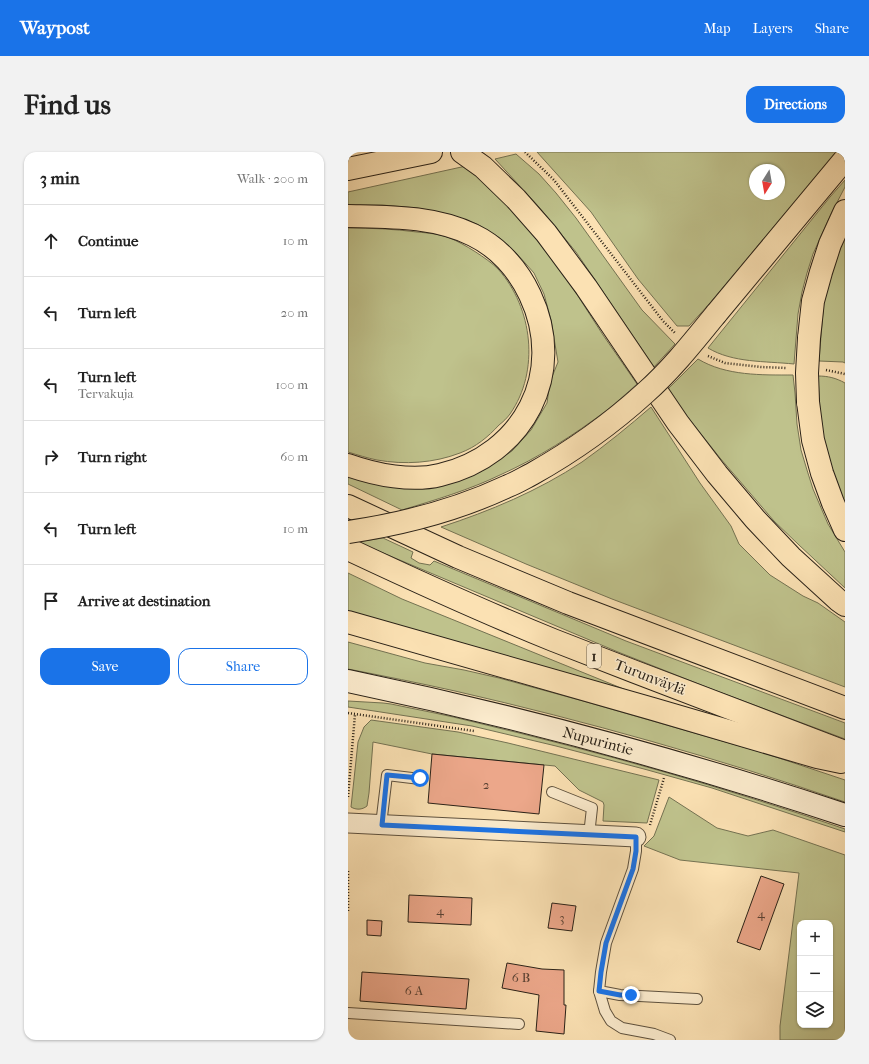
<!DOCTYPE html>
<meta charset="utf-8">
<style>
body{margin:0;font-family:"IM FELL French Canon",serif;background:#f2f2f2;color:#222}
.controls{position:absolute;right:12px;bottom:12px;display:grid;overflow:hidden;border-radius:8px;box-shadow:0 1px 3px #0004}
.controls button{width:36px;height:36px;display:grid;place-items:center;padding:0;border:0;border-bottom:1px solid #e0e0e0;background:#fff;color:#222;font:20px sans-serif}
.compass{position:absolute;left:401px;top:12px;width:36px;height:36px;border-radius:50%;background:#fff;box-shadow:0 1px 3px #0004;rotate:191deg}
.stop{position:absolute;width:12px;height:12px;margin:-9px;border:3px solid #1a73e8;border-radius:50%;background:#fff}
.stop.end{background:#1a73e8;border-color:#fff;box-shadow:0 1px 4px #0008}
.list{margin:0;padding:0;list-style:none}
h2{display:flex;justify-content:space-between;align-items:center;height:52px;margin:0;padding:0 16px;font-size:17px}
h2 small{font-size:13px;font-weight:400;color:#767676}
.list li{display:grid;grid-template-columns:26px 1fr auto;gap:12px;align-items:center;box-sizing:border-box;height:72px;padding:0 16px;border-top:1px solid #e0e0e0}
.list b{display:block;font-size:15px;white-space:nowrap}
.list p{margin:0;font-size:13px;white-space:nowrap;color:#767676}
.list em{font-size:13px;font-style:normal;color:#767676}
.actions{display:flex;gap:8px;padding:12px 16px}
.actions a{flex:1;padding:9px 0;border:1px solid #1a73e8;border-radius:12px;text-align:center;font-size:14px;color:#1a73e8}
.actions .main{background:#1a73e8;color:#fff}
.icon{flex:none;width:22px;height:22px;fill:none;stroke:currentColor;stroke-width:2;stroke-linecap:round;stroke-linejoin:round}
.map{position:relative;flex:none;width:497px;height:888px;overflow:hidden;border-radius:12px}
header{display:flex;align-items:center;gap:24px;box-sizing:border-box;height:56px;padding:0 20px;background:#1a73e8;color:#fff}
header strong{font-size:19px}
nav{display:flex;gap:22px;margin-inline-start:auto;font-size:14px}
.intro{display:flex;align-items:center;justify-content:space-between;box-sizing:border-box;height:96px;padding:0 24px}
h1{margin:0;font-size:28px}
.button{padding:10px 18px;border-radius:12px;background:#1a73e8;color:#fff;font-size:14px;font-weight:700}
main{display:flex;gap:24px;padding:0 24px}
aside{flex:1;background:#fff;border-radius:12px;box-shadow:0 1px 3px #0004}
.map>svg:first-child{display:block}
</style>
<header>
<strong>Waypost</strong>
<nav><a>Map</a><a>Layers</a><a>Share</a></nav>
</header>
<div class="intro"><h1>Find us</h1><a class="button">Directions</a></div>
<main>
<aside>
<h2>3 min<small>Walk · 200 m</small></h2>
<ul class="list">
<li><svg class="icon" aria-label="ahead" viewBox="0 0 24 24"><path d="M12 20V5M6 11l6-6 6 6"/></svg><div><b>Continue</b></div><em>10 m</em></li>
<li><svg class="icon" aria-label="left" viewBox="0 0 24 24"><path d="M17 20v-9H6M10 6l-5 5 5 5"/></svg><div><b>Turn left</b></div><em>20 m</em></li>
<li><svg class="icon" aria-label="left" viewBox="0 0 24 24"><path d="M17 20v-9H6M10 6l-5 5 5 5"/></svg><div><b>Turn left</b><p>Tervakuja</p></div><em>100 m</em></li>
<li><svg class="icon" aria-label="right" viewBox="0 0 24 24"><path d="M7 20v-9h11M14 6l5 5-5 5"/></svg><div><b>Turn right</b></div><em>60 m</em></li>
<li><svg class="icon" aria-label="left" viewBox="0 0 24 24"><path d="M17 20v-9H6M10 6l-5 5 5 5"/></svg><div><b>Turn left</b></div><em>10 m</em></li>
<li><svg class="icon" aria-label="arrive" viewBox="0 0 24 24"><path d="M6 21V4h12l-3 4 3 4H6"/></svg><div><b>Arrive at destination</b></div></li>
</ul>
<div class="actions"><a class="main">Save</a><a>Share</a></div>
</aside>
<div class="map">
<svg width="497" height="888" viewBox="0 0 497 888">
<rect width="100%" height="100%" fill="#fbe1b3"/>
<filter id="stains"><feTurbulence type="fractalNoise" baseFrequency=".005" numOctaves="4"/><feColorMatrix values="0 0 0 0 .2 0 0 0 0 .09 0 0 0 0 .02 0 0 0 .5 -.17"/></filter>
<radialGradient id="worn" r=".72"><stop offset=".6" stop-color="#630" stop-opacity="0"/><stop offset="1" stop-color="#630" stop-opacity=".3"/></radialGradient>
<g fill="#bfc28c" stroke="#747252" fill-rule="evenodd">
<path d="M189 0H493L439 59 363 150 341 174H329L290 127 243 60ZM407 18H431V42H407Z"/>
<polygon points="168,2 191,22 208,41 228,66 294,158 327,192 306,215 228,100 191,55 147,7"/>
<path d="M118 14 153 46 191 87 219 127 255 183 289 232C279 241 269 250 259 258 226 283 190 306 152 323 121 338 87 348 54 358L0 332V324L87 333 106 330 132 320 164 299 183 278 199 251 202 230 210 210 203 168 196 142 186 121 170 103 152 86 129 72 103 63 69 56 34 53H0V40Z"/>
<path d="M497 28V35L484 60 465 102 459 121 454 140 450 162 446 212C417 209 385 211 360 196L482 45Z"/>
<path d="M0 76C23 76 46 77 69 80 80 81 92 82 102 86 116 92 139 106 150 117 185 156 192 219 162 262 159 266 155 270 151 273 140 285 128 295 112 301 86 311 57 313 29 308 19 306 10 303 0 300Z"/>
<polygon points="497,79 497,211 495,210 471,209 477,135"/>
<path d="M350 207C378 224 414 223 445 223L447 241 449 272 453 298 459 318 465 337 480 372 497 400V436L451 393 426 369 372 306 338 263 320 237Z"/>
<path d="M470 224C480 224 488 226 497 231V355L483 327 473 280Z"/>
<path d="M303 255 352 331 383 374 391 392 422 423 455 444 470 451 497 470V535L264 447 178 412 93 375C142 359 190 339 234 310 258 293 281 274 303 255Z"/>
<polygon points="35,386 65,400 63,406 71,411 82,413 86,409 278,489 497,571 497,587 366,538 270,500 9,390"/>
<polygon points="0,421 54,447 283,540 0,459"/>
<path d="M0 490 77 511 116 518 151 526 235 549 416 601 497 628V650C369 606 238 569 107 539 71 531 36 524 0 517Z"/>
<path d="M0 549 35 551 43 552C71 558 99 563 126 570 252 600 375 635 497 677V680L364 636 296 617 208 594 124 574 0 555Z"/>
<path d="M23 568 110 580 160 591 311 628 299 671 255 669 256 653 255 650 231 638 207 614 84 602 25 590 21 641 19 654C14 658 8 658 3 655L10 590 16 575Z"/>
<path d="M321 645 369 676 400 684 425 678 497 703V888H432V874L451 721 332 708 296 694 306 684ZM452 771H482V873H452Z"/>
</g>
<g fill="#eca78a" stroke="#292117">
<polygon points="84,602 196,613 191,662 80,651"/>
<polygon points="413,724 436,732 412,798 389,790"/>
<polygon points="61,743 124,746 123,773 60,770"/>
<polygon points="204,751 228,754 224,779 200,776"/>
<polygon points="19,768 34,769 33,784 19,783"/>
<polygon points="159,811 194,817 216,818 216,853 218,853 216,882 188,879 191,843 154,836"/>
<polygon points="14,820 121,827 118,857 12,849"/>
</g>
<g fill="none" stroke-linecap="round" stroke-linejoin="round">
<defs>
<g id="lane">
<polyline points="204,640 244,656 241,683"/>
<polyline points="33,673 39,623 72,627"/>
<polyline points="288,685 288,699 285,717 258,791 253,820 251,839 272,843 349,847"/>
<polyline points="251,839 257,859 263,869 274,876 306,882 322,888"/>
<polyline points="0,861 171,872"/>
</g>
<polyline id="street" points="0,671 288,685"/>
<path id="secondary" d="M0 529C168 564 334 609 497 663"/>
<g id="highway">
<polyline points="114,0 135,15 168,47 198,81 238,135 330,271 369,322 407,367 443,405 490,448 497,453"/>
<polyline points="0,17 83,0"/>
<path d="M0 64C42 65 86 64 125 83 150 95 170 117 182 143 219 221 176 303 92 323 64 330 28 323 0 313"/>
<polyline points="368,162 497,7"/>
<polyline points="461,186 465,149 473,120 482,92 497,59"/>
<polyline points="460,250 465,288 474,321 485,351 497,378"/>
<polyline points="0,354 110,405 220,451 497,556"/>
<path d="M0 397C68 429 136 460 205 488 302 526 399 563 497 600"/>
<polyline points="0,470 305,557 469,605 493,610"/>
</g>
</defs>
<use href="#lane" stroke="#5e513e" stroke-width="12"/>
<use href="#street" stroke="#5e513e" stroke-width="21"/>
<use href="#secondary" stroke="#292117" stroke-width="24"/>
<use href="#highway" stroke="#292117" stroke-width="24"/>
<g stroke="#292117" stroke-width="2.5" stroke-dasharray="1 2" stroke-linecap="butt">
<polyline points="177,0 206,28 315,169 328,182"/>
<polyline points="360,204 377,211 413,215 439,216"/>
<polyline points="478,218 497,222"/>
<polyline points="0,561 126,579"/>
<polyline points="0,645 7,562"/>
<polyline points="302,673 316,626"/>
<polyline points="0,719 0,760"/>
</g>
<use href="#lane" stroke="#fcecce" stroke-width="10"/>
<use href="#street" stroke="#fcecce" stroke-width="19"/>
<use href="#secondary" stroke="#fcecce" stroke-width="22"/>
<use href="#highway" stroke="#fbe1b3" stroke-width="22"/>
<defs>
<g id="highway-bridge">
<polyline points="460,250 459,221 461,186"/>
<path d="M0 380C55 372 109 358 160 334 168 331 176 326 184 322 225 299 263 272 297 241 324 217 346 189 368 162"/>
</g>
</defs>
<use href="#highway-bridge" stroke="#292117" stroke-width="24" stroke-linecap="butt"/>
<use href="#highway-bridge" stroke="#fbe1b3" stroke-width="22"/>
</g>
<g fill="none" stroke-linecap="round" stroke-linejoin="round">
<polyline stroke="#1a73e8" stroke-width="5" points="72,626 39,623 34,673 288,685 288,699 285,717 258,791 253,820 251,839 272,843 283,843"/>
</g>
<g text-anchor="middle" stroke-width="3" stroke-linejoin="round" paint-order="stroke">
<g font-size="13" fill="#5a4234">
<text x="138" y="637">2</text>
<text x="92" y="763">4</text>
<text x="413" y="766">4</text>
<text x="214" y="770">3</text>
<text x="173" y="830">6 B</text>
<text x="66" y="843">6 A</text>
</g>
<rect fill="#fcecce" stroke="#685e4e" stroke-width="1" x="239" y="492" width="14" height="24" rx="3"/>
<g font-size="14" font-weight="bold" fill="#292117">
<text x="246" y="509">1</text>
</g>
<g font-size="15" fill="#292117" stroke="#fcecce">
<text transform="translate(302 525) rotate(21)" y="5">Turunväylä</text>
<text transform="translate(250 589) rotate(15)" y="5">Nupurintie</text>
</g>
</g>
<rect width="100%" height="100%" filter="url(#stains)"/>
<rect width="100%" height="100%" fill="url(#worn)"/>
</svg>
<div class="controls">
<button>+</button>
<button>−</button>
<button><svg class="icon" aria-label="layers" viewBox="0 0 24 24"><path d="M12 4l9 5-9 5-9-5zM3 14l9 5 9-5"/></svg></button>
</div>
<svg class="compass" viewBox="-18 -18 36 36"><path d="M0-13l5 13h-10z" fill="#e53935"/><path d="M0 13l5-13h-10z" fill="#767676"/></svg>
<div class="stop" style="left:72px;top:626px"></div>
<div class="stop end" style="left:283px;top:843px"></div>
</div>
</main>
